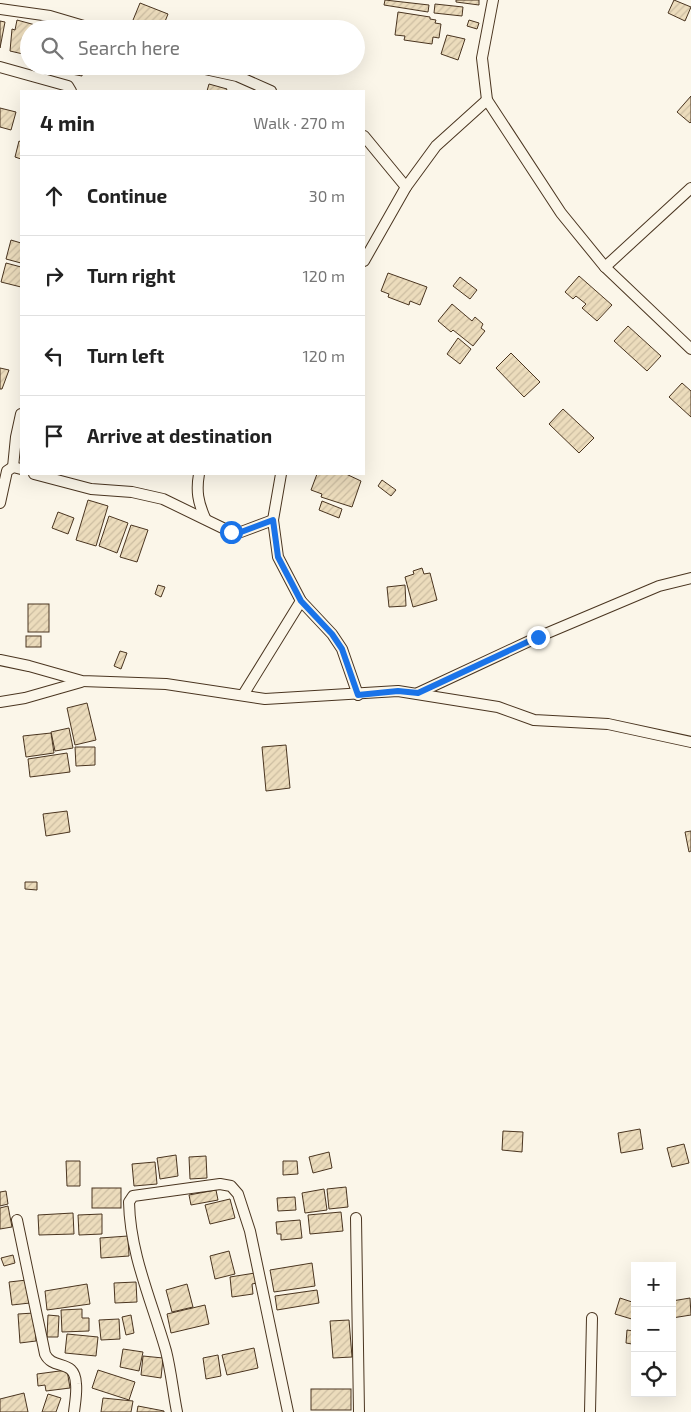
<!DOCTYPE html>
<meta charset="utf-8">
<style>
body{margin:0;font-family:"Exo 2",sans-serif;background:#f2f2f2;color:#222}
.controls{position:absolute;right:15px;bottom:15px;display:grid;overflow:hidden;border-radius:0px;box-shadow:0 5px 20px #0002}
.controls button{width:45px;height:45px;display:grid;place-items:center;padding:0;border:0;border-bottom:1px solid #e0e0e0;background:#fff;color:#222;font:25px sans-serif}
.stop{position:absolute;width:15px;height:15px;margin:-11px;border:4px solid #1a73e8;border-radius:50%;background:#fff}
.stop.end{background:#1a73e8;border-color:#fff;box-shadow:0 1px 5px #0008}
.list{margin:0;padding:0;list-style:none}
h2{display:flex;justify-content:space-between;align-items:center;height:65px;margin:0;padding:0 20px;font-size:21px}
h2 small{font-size:16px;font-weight:400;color:#767676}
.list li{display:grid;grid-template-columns:32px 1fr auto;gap:15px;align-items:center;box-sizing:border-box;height:80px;padding:0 20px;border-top:1px solid #e0e0e0}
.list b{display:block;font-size:19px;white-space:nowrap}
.list em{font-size:16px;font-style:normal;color:#767676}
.icon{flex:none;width:28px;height:28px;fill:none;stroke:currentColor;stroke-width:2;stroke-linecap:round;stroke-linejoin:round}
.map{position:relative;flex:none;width:691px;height:1412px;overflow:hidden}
.search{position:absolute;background:#fff;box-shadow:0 5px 20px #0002;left:20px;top:20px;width:345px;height:55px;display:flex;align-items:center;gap:12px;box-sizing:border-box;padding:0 18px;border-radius:28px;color:#767676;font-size:19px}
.panel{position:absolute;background:#fff;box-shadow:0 5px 20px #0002;left:20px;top:90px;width:345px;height:385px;border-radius:0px}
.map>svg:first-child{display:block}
</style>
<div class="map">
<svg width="691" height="1412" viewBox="0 0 691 1412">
<defs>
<pattern id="building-hatch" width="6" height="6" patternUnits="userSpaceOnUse" patternTransform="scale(1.25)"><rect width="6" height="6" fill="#ecdcbc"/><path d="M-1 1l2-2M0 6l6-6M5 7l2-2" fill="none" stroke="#ccbda1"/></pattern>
</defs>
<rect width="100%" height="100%" fill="#fbf6e9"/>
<g fill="url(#building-hatch)" stroke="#4a3520">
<polygon points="385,0 429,5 428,12 384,5"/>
<polygon points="456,0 479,0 479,5 456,2"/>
<polygon points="674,0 691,7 685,21 668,13"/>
<polygon points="140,3 168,14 162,29 140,29 131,25"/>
<polygon points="435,4 463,7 462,16 434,13"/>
<polygon points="398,12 430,17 430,19 436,20 435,23 441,24 439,38 433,37 432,44 404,40 405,36 395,35"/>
<polygon points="17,20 39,26 39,29 29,29 29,58 23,57 23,54 10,51 12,29 15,30"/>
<polygon points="469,20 479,23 477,29 467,26"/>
<polygon points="0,21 5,22 0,48"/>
<polygon points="447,35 465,39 458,60 441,54"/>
<polygon points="62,66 83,66 82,76 61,72"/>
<polygon points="209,84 227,89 226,91 207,91"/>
<polygon points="691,96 691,122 690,123 677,112"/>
<polygon points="0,108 16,112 11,130 0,127"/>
<polygon points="19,141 21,142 21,159 15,157"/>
<polygon points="11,240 21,243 21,263 6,259"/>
<polygon points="6,263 21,267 21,287 1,282"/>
<polygon points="388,273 427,287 420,305 410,301 409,305 388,297 389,294 381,291"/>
<polygon points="579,276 612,305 597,321 582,308 586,304 576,296 573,299 565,292"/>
<polygon points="460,277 477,290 470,299 453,286"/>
<polygon points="452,304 472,321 475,317 483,324 481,328 485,331 473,346 453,330 451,332 438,321"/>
<polygon points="628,326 661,356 647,371 614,341"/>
<polygon points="458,338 471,349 460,364 447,354"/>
<polygon points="511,353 540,382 524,397 496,368"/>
<polygon points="0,368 9,370 2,389 0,389"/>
<polygon points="682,383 691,391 691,417 669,397"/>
<polygon points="563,409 594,438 579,453 549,424"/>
<polygon points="317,474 346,474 361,481 352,507 321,497 322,494 311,490"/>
<polygon points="382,480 396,490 391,496 378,486"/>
<polygon points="88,500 108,506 96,546 76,540"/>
<polygon points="322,501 342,509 339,518 319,510"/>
<polygon points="58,512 74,518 68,534 52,528"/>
<polygon points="109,516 128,523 117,553 99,546"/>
<polygon points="131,525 148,530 137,562 120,557"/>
<polygon points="422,568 424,574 430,573 437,600 413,607 405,577 414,574 413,571"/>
<polygon points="158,585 165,587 161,597 155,594"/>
<polygon points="405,585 406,606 389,607 387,587"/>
<rect x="28" y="604" width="21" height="28"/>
<rect x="26" y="636" width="15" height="11"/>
<polygon points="120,651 127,653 121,669 114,666"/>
<polygon points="87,703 96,740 75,745 67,708"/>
<polygon points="69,728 73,748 55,751 51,732"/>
<polygon points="51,733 54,753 26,757 23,736"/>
<polygon points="286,745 290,788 266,791 262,747"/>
<polygon points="75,747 95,747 95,765 76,766"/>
<polygon points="67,753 70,772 30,777 28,759"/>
<polygon points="67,811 70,832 46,836 43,814"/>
<polygon points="691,831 691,851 689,852 685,832"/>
<polygon points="25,882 37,882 37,890 25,889"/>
<polygon points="640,1129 643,1149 621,1153 618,1133"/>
<polygon points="503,1131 523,1132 522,1152 502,1150"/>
<polygon points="684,1144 689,1163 672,1167 667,1148"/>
<polygon points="329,1152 332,1168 313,1173 309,1157"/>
<polygon points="176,1155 178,1176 160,1179 157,1158"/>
<polygon points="206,1156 207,1178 190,1179 189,1157"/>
<polygon points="66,1161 80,1161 80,1186 67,1186"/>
<polygon points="283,1161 297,1161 298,1174 283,1175"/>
<polygon points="155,1162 157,1184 134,1186 132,1164"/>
<polygon points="346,1187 348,1207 329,1209 327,1189"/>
<rect x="92" y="1188" width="29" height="20"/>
<polygon points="324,1189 327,1210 305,1213 302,1193"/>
<polygon points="216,1190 218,1200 191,1205 189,1195"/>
<polygon points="6,1191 8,1204 0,1206 0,1192"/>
<polygon points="295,1197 296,1210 278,1211 277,1198"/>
<polygon points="230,1199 235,1218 210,1224 205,1205"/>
<polygon points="8,1206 12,1227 0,1229 0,1208"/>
<polygon points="341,1212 343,1231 310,1234 308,1215"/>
<polygon points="73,1213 74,1234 39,1235 38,1215"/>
<polygon points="102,1214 102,1234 79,1235 78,1215"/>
<polygon points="300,1220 302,1238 281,1240 281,1234 277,1234 276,1222"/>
<polygon points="128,1236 129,1256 101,1258 100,1238"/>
<polygon points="229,1251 235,1274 215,1279 210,1256"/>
<polygon points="13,1255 15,1263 4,1266 1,1258"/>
<polygon points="312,1263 315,1286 274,1292 270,1270"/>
<polygon points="255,1273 257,1283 252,1284 253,1294 232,1297 230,1277"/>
<polygon points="27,1280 30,1303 12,1305 9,1282"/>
<polygon points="136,1282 137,1302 115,1303 114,1283"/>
<polygon points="87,1284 90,1304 47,1310 45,1291"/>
<polygon points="187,1284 193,1307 172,1312 166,1290"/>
<polygon points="317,1290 319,1303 277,1310 275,1296"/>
<polygon points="620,1298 635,1303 635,1320 615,1314"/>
<polygon points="690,1298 691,1315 672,1318 672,1301"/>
<polygon points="205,1305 209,1324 171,1333 167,1314"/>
<polygon points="82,1309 82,1318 89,1318 89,1331 62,1332 61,1310"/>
<polygon points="34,1313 36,1341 20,1343 18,1314"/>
<polygon points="48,1315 59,1316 58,1337 47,1337"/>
<polygon points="131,1315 134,1333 126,1335 122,1317"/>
<polygon points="119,1319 120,1339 101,1340 99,1320"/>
<polygon points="349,1320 352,1357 333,1358 330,1321"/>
<polygon points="627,1330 633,1331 632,1344 626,1343"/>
<polygon points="67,1334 98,1337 96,1356 65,1353"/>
<polygon points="254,1348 258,1368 227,1375 222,1355"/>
<polygon points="123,1349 143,1352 139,1371 120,1367"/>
<polygon points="218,1355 221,1376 206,1379 203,1358"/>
<polygon points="143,1356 163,1358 161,1378 141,1375"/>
<polygon points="67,1370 70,1388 46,1391 45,1385 38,1386 37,1374"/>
<polygon points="98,1370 135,1382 129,1400 92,1388"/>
<rect x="311" y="1389" width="40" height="21"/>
<polygon points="24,1393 28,1412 0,1412 0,1399"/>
<polygon points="48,1394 61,1398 56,1412 42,1412"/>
<polygon points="103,1398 133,1401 131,1412 101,1412"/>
<polygon points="138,1406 164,1411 164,1412 137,1412"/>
</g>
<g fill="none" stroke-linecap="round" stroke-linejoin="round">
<defs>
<g id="street">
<polyline points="493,0 482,58 487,100 561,213 605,267 691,349"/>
<polyline points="0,9 50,16 94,29"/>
<polyline points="191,66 237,76 271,91"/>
<polyline points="0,67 68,86 71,91"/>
<polyline points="364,136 406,187"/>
<polyline points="364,261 406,187 436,146 487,100"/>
<polyline points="605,267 691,188"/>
<polyline points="13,467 16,437 21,414"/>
<polyline points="34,474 91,489 132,492 163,499 231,532 241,532 273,520"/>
<path d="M199 474C196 491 198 502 205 518"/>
<polyline points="281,474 273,520 278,557 301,601 332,634 342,649 358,695"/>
<polyline points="0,503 7,471 13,467 21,469"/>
<polyline points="0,660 29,666 82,681 166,684 265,699 398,691 498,707 534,720 608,724 691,742"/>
<polyline points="418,693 538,637 659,586 691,578"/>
<polyline points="243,695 301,601"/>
<polyline points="0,702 25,698 81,682"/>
<polyline points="356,1218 359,1412"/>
<path d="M17 1220 45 1354C53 1371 75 1358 76 1384 77 1393 75 1403 74 1412"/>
<path d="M177 1412C173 1392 171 1371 166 1351 152 1302 130 1254 129 1202L133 1196 220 1184 231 1186 238 1194 250 1231 288 1412"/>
<polyline points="590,1412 592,1318"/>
</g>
</defs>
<use href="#street" stroke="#4a3520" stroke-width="12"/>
<use href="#street" stroke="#fbf6e9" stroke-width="10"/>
</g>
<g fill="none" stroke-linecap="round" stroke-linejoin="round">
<polyline stroke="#1a73e8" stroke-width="6" points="231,532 241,532 273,520 278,557 301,601 332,634 342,649 358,695 398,691 418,693 538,637"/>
</g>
</svg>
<div class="controls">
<button>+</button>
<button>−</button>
<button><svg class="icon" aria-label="locate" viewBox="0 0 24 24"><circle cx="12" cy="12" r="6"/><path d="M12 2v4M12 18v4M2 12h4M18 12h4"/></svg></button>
</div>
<div class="stop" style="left:231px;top:532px"></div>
<div class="stop end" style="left:538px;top:637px"></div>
<div class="search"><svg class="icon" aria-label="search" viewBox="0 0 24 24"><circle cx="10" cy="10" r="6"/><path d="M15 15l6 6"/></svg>Search here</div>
<section class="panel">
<h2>4 min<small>Walk · 270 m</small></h2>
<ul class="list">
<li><svg class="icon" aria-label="ahead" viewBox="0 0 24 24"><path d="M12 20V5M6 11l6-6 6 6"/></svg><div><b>Continue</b></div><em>30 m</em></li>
<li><svg class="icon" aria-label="right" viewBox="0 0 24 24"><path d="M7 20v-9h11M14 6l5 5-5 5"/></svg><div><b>Turn right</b></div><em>120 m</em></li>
<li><svg class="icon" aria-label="left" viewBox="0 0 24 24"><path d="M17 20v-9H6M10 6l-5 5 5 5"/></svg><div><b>Turn left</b></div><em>120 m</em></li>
<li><svg class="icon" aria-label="arrive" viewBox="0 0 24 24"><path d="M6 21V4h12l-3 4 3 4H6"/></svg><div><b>Arrive at destination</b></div></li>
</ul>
</section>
</div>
